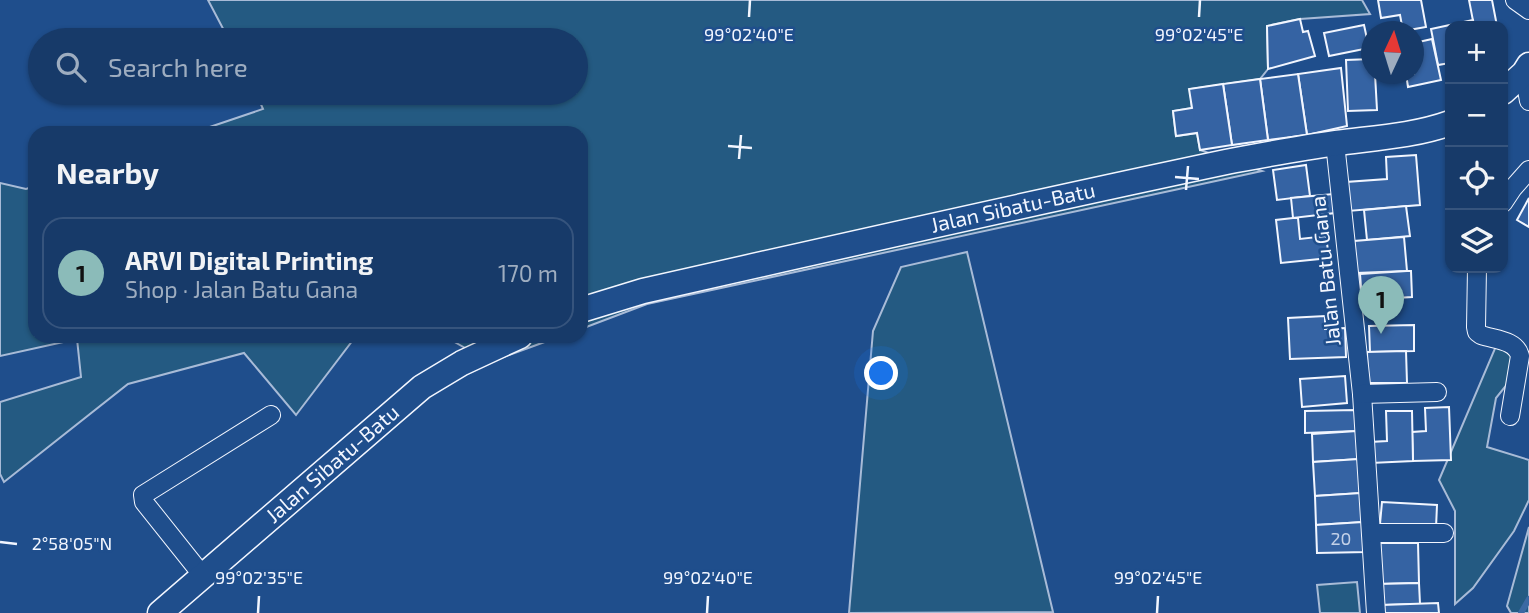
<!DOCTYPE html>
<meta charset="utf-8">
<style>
body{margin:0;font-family:"Exo 2",sans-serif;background:#244571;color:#f1f3f6}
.controls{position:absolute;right:21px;top:21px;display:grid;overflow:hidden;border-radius:14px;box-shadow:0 2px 5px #0004}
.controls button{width:63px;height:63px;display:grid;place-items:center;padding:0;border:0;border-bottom:2px solid #36547d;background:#173a69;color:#f1f3f6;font:35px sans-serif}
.compass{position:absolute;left:1361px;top:21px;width:63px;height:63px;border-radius:50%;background:#173a69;box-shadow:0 2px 5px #0004;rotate:4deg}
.you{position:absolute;left:882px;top:374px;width:24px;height:24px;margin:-18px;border:5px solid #fff;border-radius:50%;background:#1a73e8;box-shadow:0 0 0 10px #1a73e833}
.badge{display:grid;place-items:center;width:46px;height:46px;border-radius:50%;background:#8bbbb9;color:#111;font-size:23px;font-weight:700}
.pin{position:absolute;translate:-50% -58px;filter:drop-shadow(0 2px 4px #0008)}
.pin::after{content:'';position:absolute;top:37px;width:24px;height:21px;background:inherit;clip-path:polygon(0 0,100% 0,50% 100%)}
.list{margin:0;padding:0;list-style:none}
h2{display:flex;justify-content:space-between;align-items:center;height:91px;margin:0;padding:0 28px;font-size:30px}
h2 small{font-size:23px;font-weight:400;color:#9eadc0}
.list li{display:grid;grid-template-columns:46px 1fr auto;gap:21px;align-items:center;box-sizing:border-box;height:112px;margin:0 14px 14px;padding:0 14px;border:2px solid #36547d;border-radius:21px}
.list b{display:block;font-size:26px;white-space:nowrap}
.list p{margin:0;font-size:23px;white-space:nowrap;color:#9eadc0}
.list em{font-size:23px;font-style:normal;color:#9eadc0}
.icon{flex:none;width:38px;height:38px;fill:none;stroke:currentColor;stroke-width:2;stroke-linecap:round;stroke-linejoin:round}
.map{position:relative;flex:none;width:1529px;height:613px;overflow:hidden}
.search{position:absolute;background:#173a69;box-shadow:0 2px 5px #0004;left:28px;top:28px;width:560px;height:77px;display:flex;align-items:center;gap:18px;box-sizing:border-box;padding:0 24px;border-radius:38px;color:#9eadc0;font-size:26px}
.panel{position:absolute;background:#173a69;box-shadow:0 2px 5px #0004;left:28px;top:126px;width:560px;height:217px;border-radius:21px}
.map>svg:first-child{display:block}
</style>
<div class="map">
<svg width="1529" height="613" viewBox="0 0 1529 613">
<rect width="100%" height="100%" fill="#1f4e8c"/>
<g fill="#245a82" stroke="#a8bbd7" stroke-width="2">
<polygon points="208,0 1362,0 1370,14 1300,19 1267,26 1268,69 1260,79 1190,89 1192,108 1173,111 1176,136 1197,133 1200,150 1262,171 647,304 581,329 581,133 192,133 263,109 256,93 576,93 576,40 229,40"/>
<polygon points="0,183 26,189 35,186 35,336 356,336 296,415 244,353 128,384 4,482 0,474 0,402 81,377 77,339 0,356"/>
<polygon points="967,252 1053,612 849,613 873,331 901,267"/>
<polygon points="444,336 561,336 490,362"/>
<polygon points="1499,339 1529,353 1529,357 1496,398 1487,447 1529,460 1529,500 1514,531 1473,588 1455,604 1455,511 1439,480"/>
<polygon points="1529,527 1529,613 1511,613 1507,606"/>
<polygon points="1357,582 1360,613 1320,613 1317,585"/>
</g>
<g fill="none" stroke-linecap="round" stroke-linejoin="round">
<polyline stroke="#3b69a3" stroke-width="6" points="1521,613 1529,599"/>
</g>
<g fill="#3563a3" stroke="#f2f6ff" stroke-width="2">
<polygon points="1378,0 1421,0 1426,27 1403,31 1400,15 1381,18"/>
<polygon points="1469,0 1492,0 1497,26 1474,26"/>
<polygon points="1300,19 1303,32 1308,31 1315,56 1268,69 1267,26"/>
<polygon points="1473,20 1474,26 1450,26 1450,63 1438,65 1431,29"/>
<polygon points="1364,25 1369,48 1329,56 1324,33"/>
<polygon points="1432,39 1441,80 1408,87 1406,74 1414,74 1414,43"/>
<polygon points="1372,59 1372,74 1375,74 1377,110 1348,111 1346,60"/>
<polygon points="1341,68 1347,126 1307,135 1298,74"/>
<polygon points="1298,74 1307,135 1268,140 1260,79"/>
<polygon points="1381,74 1406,74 1406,75 1383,80"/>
<polygon points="1260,79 1268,140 1232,145 1223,84"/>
<polygon points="1223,84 1232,145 1200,150 1197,133 1176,136 1173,111 1192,108 1189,89"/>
<polygon points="1416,155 1420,205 1348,211 1346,182 1387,179 1386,157"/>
<polygon points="1306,165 1310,196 1277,200 1273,170"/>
<polygon points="1333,194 1335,213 1293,218 1291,198"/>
<polygon points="1529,198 1529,227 1517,220"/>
<polygon points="1406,206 1410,236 1367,240 1364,210"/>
<polygon points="1293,218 1298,218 1300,239 1326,236 1329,258 1281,263 1276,220"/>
<polygon points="1404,237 1407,271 1356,273 1354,241"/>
<polygon points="1407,271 1411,271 1412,297 1362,300 1360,274"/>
<polygon points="1325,316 1325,329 1345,328 1346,357 1290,359 1288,318"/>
<polygon points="1414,325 1414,351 1370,352 1369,326"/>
<polygon points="1406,351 1407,383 1368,383 1367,352"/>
<polygon points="1345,376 1347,403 1302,407 1300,379"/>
<polygon points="1449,407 1451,460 1413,461 1412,432 1426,431 1425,408"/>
<polygon points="1356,410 1357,431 1305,433 1305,411"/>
<polygon points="1386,411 1412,411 1413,461 1371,463 1370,442 1387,441"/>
<polygon points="1357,431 1359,459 1313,462 1312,434"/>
<polygon points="1359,459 1361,493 1315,496 1313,462"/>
<polygon points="1361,493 1363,522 1316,525 1315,496"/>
<polygon points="1382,502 1437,505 1436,528 1380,524"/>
<polygon points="1363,522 1366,552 1317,553 1316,525"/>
<polygon points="1377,543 1418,543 1419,583 1378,584"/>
<polygon points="1419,583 1420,604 1382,605 1378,584"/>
<polygon points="1438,603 1439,613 1383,613 1382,605"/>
</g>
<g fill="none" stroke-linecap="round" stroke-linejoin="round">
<defs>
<g id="street">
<polyline points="1515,0 1529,10"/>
<polyline points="1524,73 1529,101"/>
<polyline points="1335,143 1362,394 1376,613"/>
<polyline points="1503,203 1513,188 1529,170"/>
<path d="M1477 268 1476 327 1477 332 1481 335C1496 340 1516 340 1520 356L1510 416"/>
<polyline points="1362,394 1437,392"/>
<polyline points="1371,533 1444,533"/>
<polyline points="203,576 144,502 143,495 271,415"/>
</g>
<g id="secondary">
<polyline points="1503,92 1524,73 1529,65"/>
<path id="s1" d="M581 310 643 291C837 247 1031 203 1226 162 1263 155 1299 148 1336 143 1374 138 1414 136 1450 123"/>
<path id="s2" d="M160 613 422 387 462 363 520 336"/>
</g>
</defs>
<use href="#street" stroke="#f2f6ff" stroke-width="20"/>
<use href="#secondary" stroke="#f2f6ff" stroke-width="27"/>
<use href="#street" stroke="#1f4e8c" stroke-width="18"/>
<use href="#secondary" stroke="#1f4e8c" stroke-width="24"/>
</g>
<path fill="none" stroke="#f2f6ff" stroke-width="2.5" d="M749 17 750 0M1199 17 1200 0M728 146 752 148M739 159 741 135M1175 177 1199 179M1186 190 1188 166M0 542 17 544M258 613 259 596M707 613 708 596M1157 613 1158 596"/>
<g text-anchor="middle" stroke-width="5" stroke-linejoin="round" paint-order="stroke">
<g font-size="18" fill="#c3d1e8">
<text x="1341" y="545">20</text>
</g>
<g font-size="21" fill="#f2f6ff" stroke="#1f4e8c">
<text dy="7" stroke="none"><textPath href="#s1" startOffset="444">Jalan Sibatu-Batu</textPath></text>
<text transform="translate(1326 271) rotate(-96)" y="7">Jalan Batu Gana</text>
<text dy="7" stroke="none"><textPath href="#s2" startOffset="228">Jalan Sibatu-Batu</textPath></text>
</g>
</g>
<g font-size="18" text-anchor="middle" fill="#f2f6ff" stroke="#1f4e8c" stroke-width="5" stroke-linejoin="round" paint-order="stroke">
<text x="749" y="41">99°02'40"E</text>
<text x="1199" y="41">99°02'45"E</text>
<text x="72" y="550">2°58'05"N</text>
<text x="259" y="584">99°02'35"E</text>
<text x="708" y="584">99°02'40"E</text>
<text x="1158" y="584">99°02'45"E</text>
</g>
</svg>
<div class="controls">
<button>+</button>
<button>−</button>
<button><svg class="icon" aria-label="locate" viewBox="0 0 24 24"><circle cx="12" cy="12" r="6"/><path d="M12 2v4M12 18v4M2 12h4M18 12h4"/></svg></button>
<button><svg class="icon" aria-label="layers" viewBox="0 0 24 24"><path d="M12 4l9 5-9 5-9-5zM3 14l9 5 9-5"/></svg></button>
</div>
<svg class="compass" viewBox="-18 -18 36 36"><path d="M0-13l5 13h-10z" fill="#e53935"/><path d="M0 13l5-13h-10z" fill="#9eadc0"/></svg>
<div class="you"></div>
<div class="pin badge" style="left:1381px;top:334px">1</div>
<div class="search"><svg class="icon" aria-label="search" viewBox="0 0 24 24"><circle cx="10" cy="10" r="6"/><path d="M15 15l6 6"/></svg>Search here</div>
<section class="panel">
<h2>Nearby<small></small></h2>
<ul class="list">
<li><span class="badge">1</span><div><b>ARVI Digital Printing</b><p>Shop · Jalan Batu Gana</p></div><em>170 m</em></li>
</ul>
</section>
</div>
